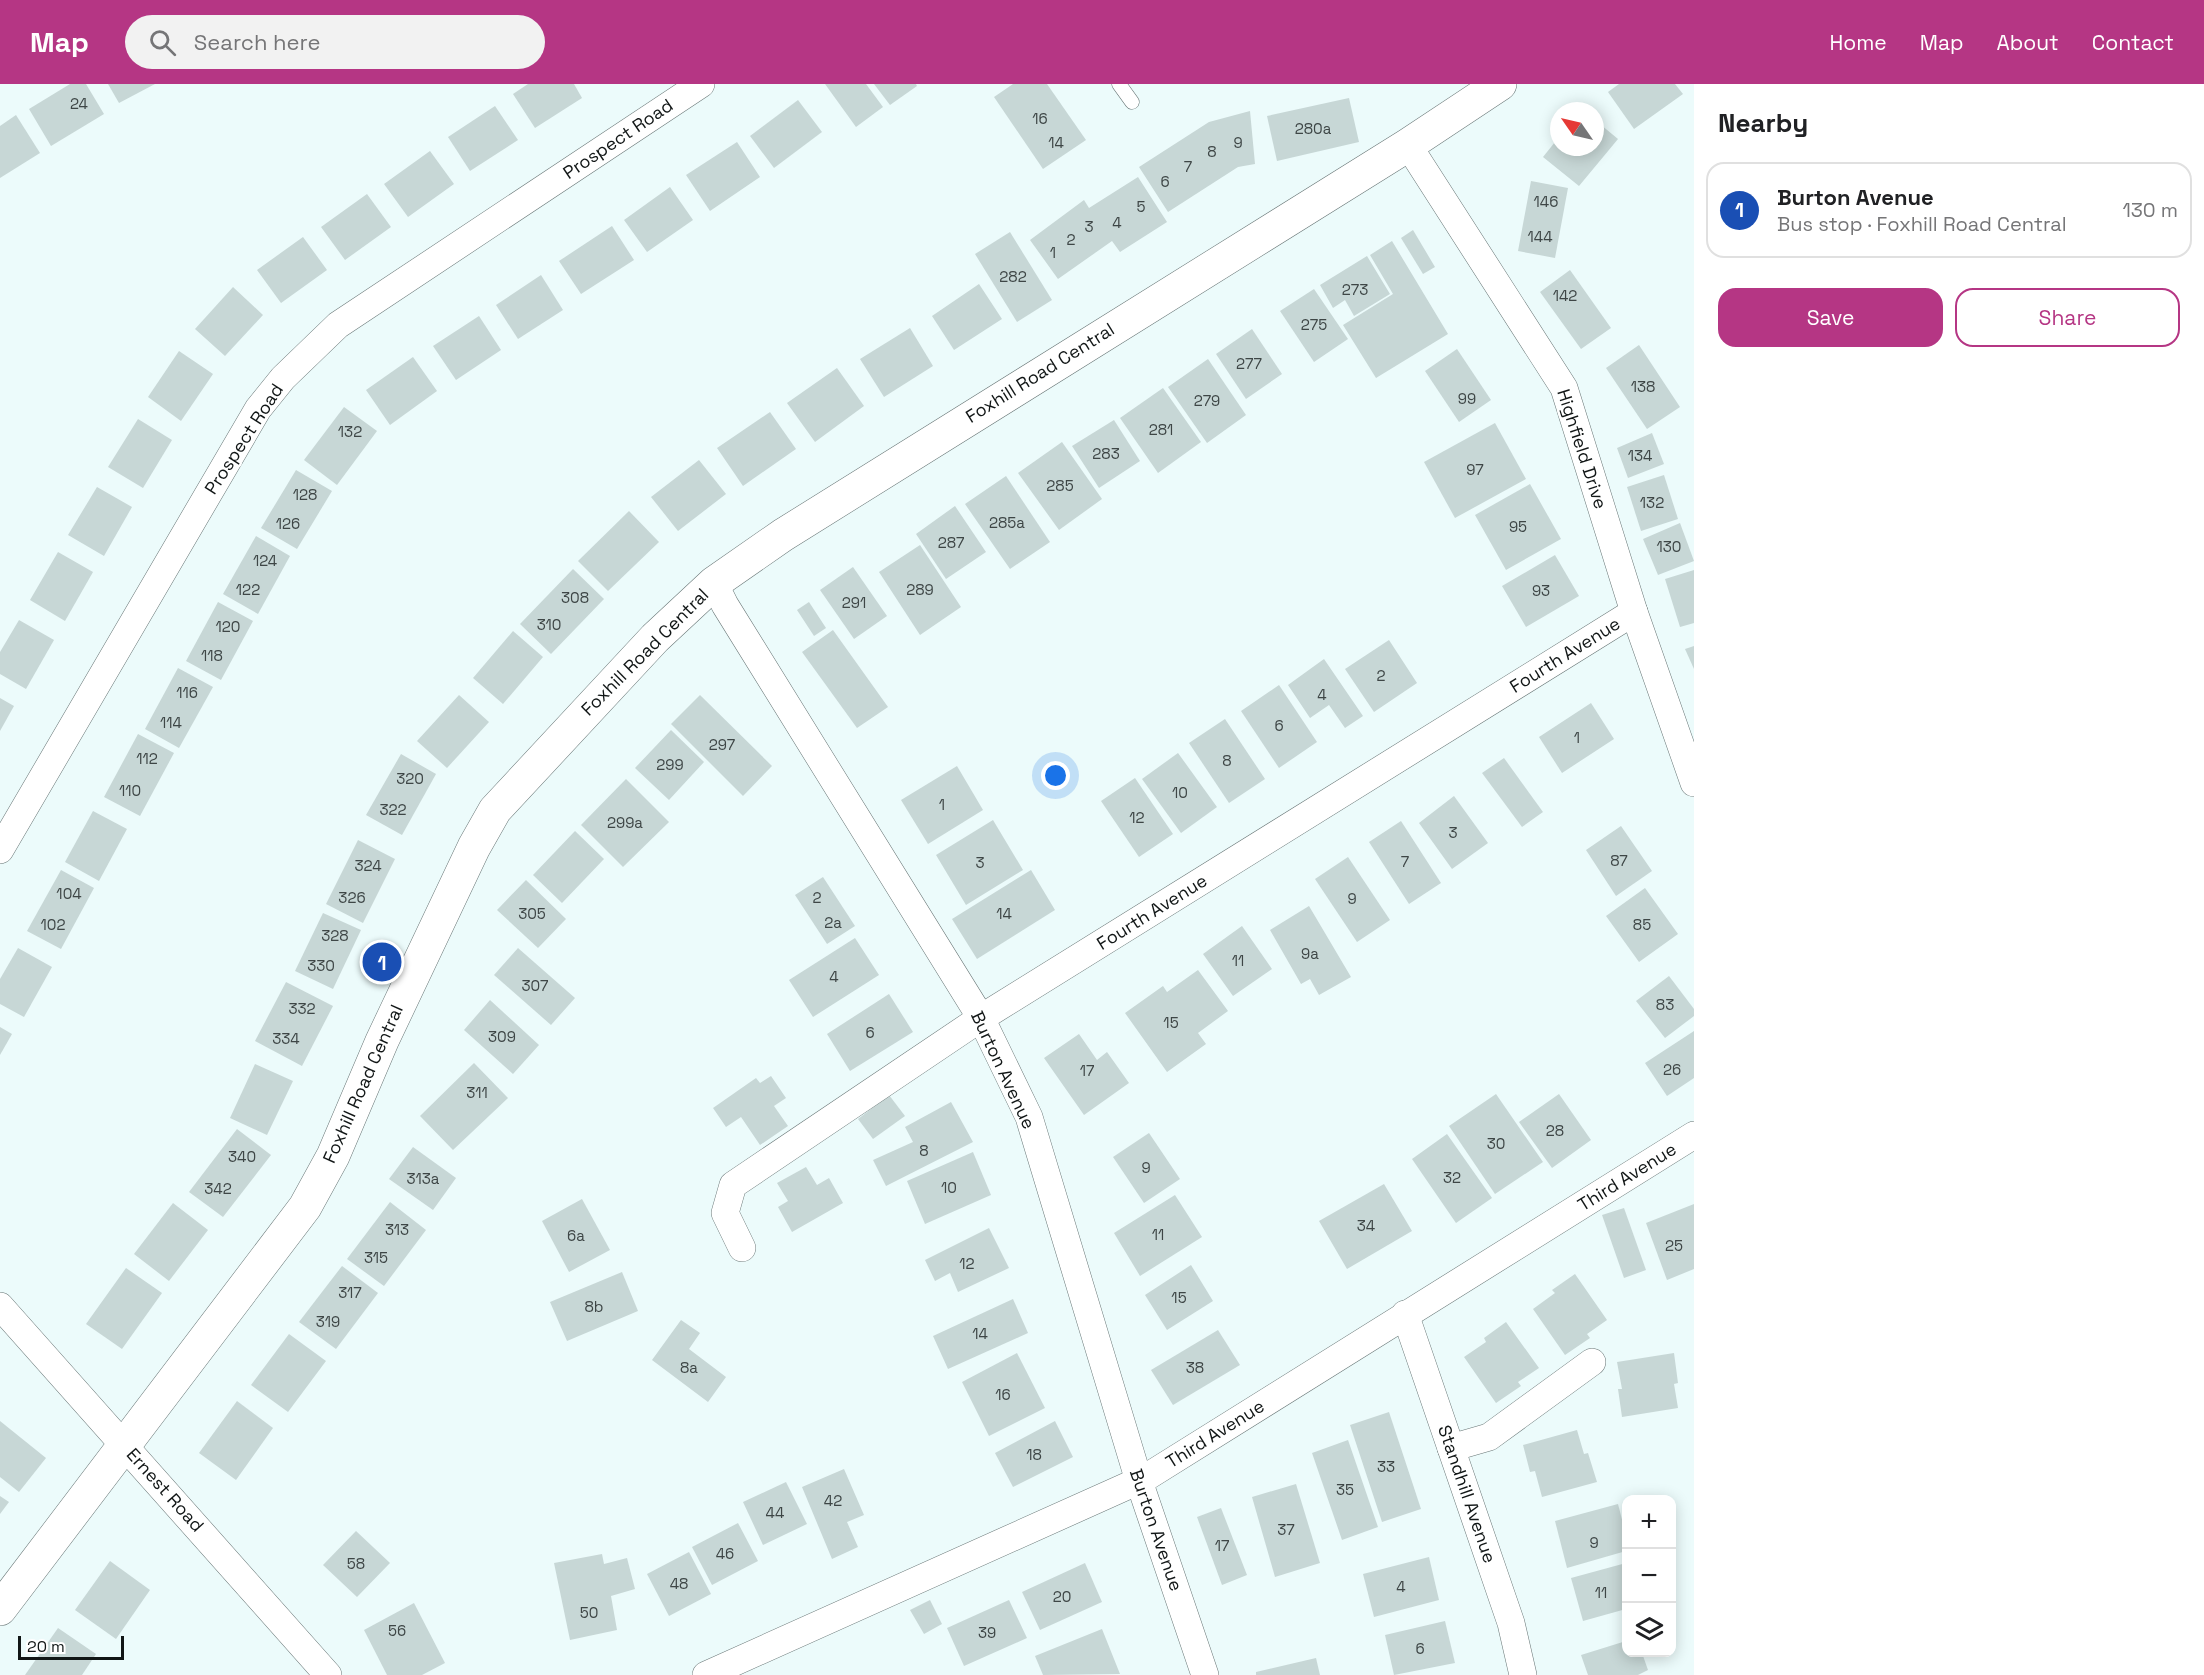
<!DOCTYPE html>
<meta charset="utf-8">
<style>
body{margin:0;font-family:"Space Grotesk",sans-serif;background:#f2f2f2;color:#202124}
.controls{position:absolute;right:18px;bottom:18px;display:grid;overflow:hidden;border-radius:12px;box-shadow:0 3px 15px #0003}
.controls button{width:54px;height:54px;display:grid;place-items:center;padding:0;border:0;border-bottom:2px solid #e0e0e0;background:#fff;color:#202124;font:30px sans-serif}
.compass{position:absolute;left:1550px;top:18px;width:54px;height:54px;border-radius:50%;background:#fff;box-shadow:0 3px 15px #0003;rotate:304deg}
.scale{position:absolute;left:18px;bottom:15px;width:106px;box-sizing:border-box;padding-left:6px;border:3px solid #111616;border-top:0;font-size:16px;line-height:21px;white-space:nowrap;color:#111616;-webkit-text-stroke:4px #fff;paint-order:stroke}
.you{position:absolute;left:1056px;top:692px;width:21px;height:21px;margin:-15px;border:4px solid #fff;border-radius:50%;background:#1a73e8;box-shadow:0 0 0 9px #1a73e833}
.badge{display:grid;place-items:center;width:39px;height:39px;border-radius:50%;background:#b53684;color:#fff;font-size:20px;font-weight:700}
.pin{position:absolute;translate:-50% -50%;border:3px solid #fff;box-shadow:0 2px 6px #0006}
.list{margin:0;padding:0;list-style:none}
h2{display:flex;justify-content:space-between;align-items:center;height:78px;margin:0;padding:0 24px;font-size:26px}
h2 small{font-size:20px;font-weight:400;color:#757577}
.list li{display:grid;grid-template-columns:39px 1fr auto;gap:18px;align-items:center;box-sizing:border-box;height:96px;margin:0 12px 12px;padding:0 12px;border:2px solid #e0e0e0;border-radius:18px}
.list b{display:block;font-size:22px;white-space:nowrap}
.list p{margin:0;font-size:20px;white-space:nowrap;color:#757577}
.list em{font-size:20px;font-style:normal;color:#757577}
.actions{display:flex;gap:12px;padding:18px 24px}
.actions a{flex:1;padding:14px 0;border:2px solid #b53684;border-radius:18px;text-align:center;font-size:21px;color:#b53684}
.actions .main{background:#b53684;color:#fff}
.icon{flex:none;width:33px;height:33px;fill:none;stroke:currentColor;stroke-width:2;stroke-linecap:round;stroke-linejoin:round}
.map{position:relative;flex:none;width:1694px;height:1591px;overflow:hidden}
header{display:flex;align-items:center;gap:36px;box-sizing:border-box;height:84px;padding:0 30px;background:#b53684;color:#fff}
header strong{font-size:28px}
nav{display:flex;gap:33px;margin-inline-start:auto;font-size:21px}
.search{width:420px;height:54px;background:#f2f2f2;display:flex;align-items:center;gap:15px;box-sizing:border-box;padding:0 21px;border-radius:33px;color:#757577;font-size:22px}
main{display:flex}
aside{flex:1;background:#fff}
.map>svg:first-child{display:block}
</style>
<header>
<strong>Map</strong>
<div class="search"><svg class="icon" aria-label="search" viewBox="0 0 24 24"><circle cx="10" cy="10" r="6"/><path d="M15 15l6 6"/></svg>Search here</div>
<nav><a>Home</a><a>Map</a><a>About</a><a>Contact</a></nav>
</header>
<main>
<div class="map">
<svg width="1694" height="1591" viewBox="0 0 1694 1591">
<rect width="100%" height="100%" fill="#ecfbfb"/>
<g fill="#c7d7d6">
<polygon points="70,0 86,0 104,30 51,62 29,25"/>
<polygon points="108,0 155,0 119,19"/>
<polygon points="528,0 574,0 582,14 535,44 513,10"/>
<polygon points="825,0 866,0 883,23 856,43"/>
<polygon points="874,0 916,0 917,2 890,21"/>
<polygon points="1013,0 1047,0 1086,56 1043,85 994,13"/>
<polygon points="1619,0 1675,0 1683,10 1634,45 1608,8"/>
<polygon points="1349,14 1359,58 1277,77 1267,32"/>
<polygon points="798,16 822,48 774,84 750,52"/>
<polygon points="495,22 518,56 470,87 448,53"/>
<polygon points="1250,27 1255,80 1238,83 1168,128 1139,83 1209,38"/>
<polygon points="16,31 40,69 0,94 0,42"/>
<polygon points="1595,36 1618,55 1579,102 1543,73 1559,53 1559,63 1595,63"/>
<polygon points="737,58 760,93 710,127 686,91"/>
<polygon points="430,67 454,100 408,133 384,100"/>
<polygon points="1138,93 1167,138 1120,168 1112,157 1058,195 1030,156 1084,116 1089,124"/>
<polygon points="1531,97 1568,104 1555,174 1518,167"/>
<polygon points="670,103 693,136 647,168 624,136"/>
<polygon points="367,110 391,143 345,176 321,143"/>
<polygon points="612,142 634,176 581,210 559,177"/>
<polygon points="1413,146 1435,183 1423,190 1401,154"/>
<polygon points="1010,148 1052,216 1017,238 975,170"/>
<polygon points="303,153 327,186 281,219 257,186"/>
<polygon points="1392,157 1448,250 1376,294 1343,241 1393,210 1370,171"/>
<polygon points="1367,172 1390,210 1354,232 1345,216 1333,224 1320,201"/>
<polygon points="1570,186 1611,244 1581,265 1540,208"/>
<polygon points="541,191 563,226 518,255 496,221"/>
<polygon points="979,200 1002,235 954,266 932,232"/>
<polygon points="233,203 263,231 225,272 195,245"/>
<polygon points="1314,205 1348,255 1314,278 1280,227"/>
<polygon points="479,232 501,266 456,296 433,262"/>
<polygon points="910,244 933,282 884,313 860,275"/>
<polygon points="1252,245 1282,290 1246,315 1216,270"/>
<polygon points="1639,261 1680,323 1647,345 1606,284"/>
<polygon points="1457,265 1491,316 1459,338 1425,287"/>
<polygon points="179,267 213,290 181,337 148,313"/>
<polygon points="413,273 437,307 390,341 366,306"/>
<polygon points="1208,275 1246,331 1207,359 1168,303"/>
<polygon points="837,284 864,322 815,358 787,319"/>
<polygon points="1163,304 1201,358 1158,389 1120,334"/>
<polygon points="344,323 377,347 337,401 304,376"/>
<polygon points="770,328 796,365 743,402 717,364"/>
<polygon points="138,335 172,356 143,404 108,383"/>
<polygon points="1114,336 1140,377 1099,404 1072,362"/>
<polygon points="1495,339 1526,395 1455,434 1424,378"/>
<polygon points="1652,349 1664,380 1628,394 1617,364"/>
<polygon points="1062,358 1102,415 1059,446 1018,389"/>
<polygon points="699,376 726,410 678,447 651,413"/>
<polygon points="296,386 332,407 297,465 261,444"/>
<polygon points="1664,391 1678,435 1641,447 1627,403"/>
<polygon points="1006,392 1050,458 1010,485 965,420"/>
<polygon points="1530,400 1561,455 1506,486 1475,431"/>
<polygon points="97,403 132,423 104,472 68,451"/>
<polygon points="955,422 986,468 946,495 916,450"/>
<polygon points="629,427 659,458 608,507 578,477"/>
<polygon points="1680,439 1694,477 1658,491 1643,455"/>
<polygon points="256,452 290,472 258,530 223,510"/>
<polygon points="920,461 961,523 920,551 879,488"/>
<polygon points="58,468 93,488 65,537 30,516"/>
<polygon points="1555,471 1579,512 1526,543 1502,502"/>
<polygon points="853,483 887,532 854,555 820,506"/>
<polygon points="573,485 604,515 551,570 520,540"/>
<polygon points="1694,486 1694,539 1680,543 1665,495"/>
<polygon points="218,518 253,537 221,596 186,577"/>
<polygon points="809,518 826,544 814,552 797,526"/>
<polygon points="19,536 54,556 26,605 0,590 0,568"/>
<polygon points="833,546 888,623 857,644 802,568"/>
<polygon points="513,547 543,573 503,620 473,594"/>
<polygon points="1389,556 1417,599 1374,628 1345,585"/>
<polygon points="1694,562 1694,585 1685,565"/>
<polygon points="1324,575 1363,632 1345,644 1329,621 1310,634 1288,601"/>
<polygon points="178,584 213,603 179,664 145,645"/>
<polygon points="1279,601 1317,658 1279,684 1241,627"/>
<polygon points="459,611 489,638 447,684 417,657"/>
<polygon points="700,611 772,682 743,712 671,640"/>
<polygon points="0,614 14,622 0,647"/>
<polygon points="1591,619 1614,655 1562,689 1539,653"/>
<polygon points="1225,635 1265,695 1229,719 1189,659"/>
<polygon points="671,646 704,678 669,716 635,684"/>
<polygon points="138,650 174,669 140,732 104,713"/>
<polygon points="1178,669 1217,723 1181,749 1142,695"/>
<polygon points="401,670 436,690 402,751 366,731"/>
<polygon points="1504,674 1543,728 1522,743 1482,689"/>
<polygon points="957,682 983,726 928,760 901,716"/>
<polygon points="1135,694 1173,750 1139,773 1101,717"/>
<polygon points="626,695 669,738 623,783 581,741"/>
<polygon points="1454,712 1488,759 1452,785 1419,739"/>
<polygon points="93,727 127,745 99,797 65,778"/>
<polygon points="993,736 1023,786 966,821 936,771"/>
<polygon points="1401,737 1441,799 1409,820 1369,758"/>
<polygon points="1621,742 1652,787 1616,812 1586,766"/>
<polygon points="575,747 604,775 562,819 533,791"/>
<polygon points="358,756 395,775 363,839 326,820"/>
<polygon points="1348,773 1390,836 1357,858 1315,795"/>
<polygon points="61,786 94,804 61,865 27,847"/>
<polygon points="1031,786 1055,826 977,875 952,835"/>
<polygon points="823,793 855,842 827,860 795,811"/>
<polygon points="526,796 566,835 538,864 497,826"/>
<polygon points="1645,804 1678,850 1639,878 1606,832"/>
<polygon points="1309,822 1351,893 1319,911 1310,895 1301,900 1270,846"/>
<polygon points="323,829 361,846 333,905 295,887"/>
<polygon points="1242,842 1272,885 1233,912 1203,870"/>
<polygon points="855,854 879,891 813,933 789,896"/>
<polygon points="18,864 52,883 24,933 0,920 0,895"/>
<polygon points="518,864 575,914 551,941 494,891"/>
<polygon points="1198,886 1228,927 1198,949 1206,960 1167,988 1125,929 1163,902 1167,908"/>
<polygon points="1669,892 1694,925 1694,932 1665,954 1636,917"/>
<polygon points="286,898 333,922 302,982 255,957"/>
<polygon points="889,910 913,948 850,987 827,950"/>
<polygon points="490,916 539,961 513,990 464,946"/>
<polygon points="0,943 12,950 0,971"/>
<polygon points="1694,947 1694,994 1667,1012 1645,979"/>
<polygon points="1079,950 1097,976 1107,968 1129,999 1084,1031 1044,974"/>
<polygon points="474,979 508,1014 453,1066 420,1032"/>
<polygon points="255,980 293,997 267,1051 230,1034"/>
<polygon points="771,992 786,1014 774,1022 788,1042 760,1061 741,1033 726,1043 713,1024 756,994 760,999"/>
<polygon points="1496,1010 1543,1078 1495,1110 1449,1042"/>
<polygon points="1559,1010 1591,1056 1552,1084 1519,1038"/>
<polygon points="889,1011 905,1032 873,1055 858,1035"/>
<polygon points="951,1018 973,1058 886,1102 873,1076 913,1058 905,1043"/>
<polygon points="237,1045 271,1071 223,1133 189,1108"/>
<polygon points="1149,1049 1180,1095 1144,1119 1113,1073"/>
<polygon points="1447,1050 1492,1114 1456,1139 1412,1075"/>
<polygon points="413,1063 456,1094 433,1126 389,1095"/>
<polygon points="973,1068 991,1111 925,1140 907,1097"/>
<polygon points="806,1083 817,1101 829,1094 843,1119 792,1148 778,1123 788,1117 777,1099"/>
<polygon points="1384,1100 1412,1147 1347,1185 1319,1137"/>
<polygon points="1175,1111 1202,1153 1140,1192 1114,1149"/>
<polygon points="582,1115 610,1166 569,1188 542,1137"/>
<polygon points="390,1118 426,1146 384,1202 347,1175"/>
<polygon points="173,1119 208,1146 169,1197 134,1170"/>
<polygon points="1694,1120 1694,1185 1667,1196 1646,1139"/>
<polygon points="1624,1124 1646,1186 1624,1194 1602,1131"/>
<polygon points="989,1144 1009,1184 958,1208 950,1189 935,1197 925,1176"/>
<polygon points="1191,1181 1213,1217 1167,1246 1145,1211"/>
<polygon points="342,1182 378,1209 336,1265 299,1238"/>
<polygon points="126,1184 162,1209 122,1265 86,1240"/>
<polygon points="622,1188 638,1227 567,1257 550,1218"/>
<polygon points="1575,1190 1607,1236 1587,1250 1590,1254 1565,1271 1533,1225 1555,1209 1552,1206"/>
<polygon points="1013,1215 1028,1249 948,1285 933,1252"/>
<polygon points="681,1236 700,1249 689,1265 726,1293 708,1318 652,1276"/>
<polygon points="1506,1238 1539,1284 1518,1298 1521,1302 1496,1319 1464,1273 1486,1258 1484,1254"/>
<polygon points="1218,1246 1240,1281 1173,1321 1151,1286"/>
<polygon points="289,1250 326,1277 288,1328 251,1301"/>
<polygon points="1017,1269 1045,1324 989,1352 962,1298"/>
<polygon points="1674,1269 1678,1299 1674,1300 1678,1324 1622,1333 1618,1305 1622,1305 1617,1278"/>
<polygon points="237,1317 273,1344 236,1396 199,1369"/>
<polygon points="1389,1328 1421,1425 1382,1438 1350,1341"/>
<polygon points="0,1337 46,1374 19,1408 0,1393"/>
<polygon points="1055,1337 1073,1373 1013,1403 995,1369"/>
<polygon points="1577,1346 1584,1370 1588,1369 1597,1398 1542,1413 1535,1387 1530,1388 1523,1361"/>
<polygon points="1348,1356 1378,1443 1342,1456 1312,1369"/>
<polygon points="844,1385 864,1431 847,1438 858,1463 832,1475 802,1403"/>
<polygon points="786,1398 807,1440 763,1461 743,1418"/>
<polygon points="1296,1400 1320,1479 1275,1493 1252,1413"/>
<polygon points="0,1412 9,1418 0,1430"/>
<polygon points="1618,1420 1626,1451 1626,1467 1567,1484 1555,1437"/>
<polygon points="1221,1424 1247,1491 1222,1501 1197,1433"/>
<polygon points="738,1439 758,1477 712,1501 692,1463"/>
<polygon points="356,1447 390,1479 357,1513 323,1481"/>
<polygon points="689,1468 711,1510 669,1532 647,1490"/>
<polygon points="602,1470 604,1480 627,1474 635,1505 611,1512 617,1546 570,1556 554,1479"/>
<polygon points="1429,1473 1439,1516 1374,1533 1363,1490"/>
<polygon points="110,1477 150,1506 116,1555 75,1526"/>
<polygon points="1085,1479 1102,1518 1040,1546 1022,1508"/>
<polygon points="1626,1479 1626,1525 1583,1537 1571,1494"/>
<polygon points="930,1516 942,1540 924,1550 910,1526"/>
<polygon points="1009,1516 1027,1554 964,1582 947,1544"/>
<polygon points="414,1519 445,1579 422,1591 387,1591 364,1546"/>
<polygon points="1445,1537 1455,1579 1394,1591 1385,1551"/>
<polygon points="58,1544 96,1570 82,1591 25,1591"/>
<polygon points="1102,1545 1120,1590 1043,1591 1035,1572"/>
<polygon points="1626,1557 1626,1569 1642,1569 1648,1586 1638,1591 1588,1591 1581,1571"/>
<polygon points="1316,1574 1320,1591 1256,1591 1256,1588"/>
</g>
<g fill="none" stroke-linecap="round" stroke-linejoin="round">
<defs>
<polyline id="service" points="1119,0 1132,18"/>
<g id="minor">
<polyline points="1408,61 1564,304 1634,528 1694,699"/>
<polyline points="714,499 725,521 981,934 1029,1033 1139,1397 1205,1591"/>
<polyline points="0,766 258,325 283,294 338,241 701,0"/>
<polyline points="742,1164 725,1129 733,1101 981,934 1634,528"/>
<polyline points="0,1222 328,1591"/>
<polyline points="1405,1230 1511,1539 1523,1591"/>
<polyline points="1451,1364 1489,1353 1592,1278"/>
<polyline points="706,1591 1145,1394 1694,1051"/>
</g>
<polyline id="tertiary" points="0,1525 305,1123 333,1072 382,957 474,763 495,726 655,554 714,499 783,451 1408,61 1500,0"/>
</defs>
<use href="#service" stroke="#697777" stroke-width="15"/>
<use href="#minor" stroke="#697777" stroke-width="28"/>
<use href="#tertiary" stroke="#697777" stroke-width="34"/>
<use href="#service" stroke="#fff" stroke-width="14"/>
<use href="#minor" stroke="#fff" stroke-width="27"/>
<use href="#tertiary" stroke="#fff" stroke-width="33"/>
</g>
<g text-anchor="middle" stroke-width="4.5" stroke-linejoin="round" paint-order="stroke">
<g font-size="15" fill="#3e4646">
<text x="79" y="25">24</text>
<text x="1040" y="40">16</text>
<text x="1313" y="50">280a</text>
<text x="1056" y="64">14</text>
<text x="1238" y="64">9</text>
<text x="1212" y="73">8</text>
<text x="1188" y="88">7</text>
<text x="1165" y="103">6</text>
<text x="1546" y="123">146</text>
<text x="1141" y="128">5</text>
<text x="1117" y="144">4</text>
<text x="1089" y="148">3</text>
<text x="1540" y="158">144</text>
<text x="1071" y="161">2</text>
<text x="1053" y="174">1</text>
<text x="1013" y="198">282</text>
<text x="1355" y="211">273</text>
<text x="1565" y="217">142</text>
<text x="1314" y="246">275</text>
<text x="1249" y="285">277</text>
<text x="1643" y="308">138</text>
<text x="1467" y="320">99</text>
<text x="1207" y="322">279</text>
<text x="1161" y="351">281</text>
<text x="350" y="353">132</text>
<text x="1106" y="375">283</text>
<text x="1640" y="377">134</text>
<text x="1475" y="391">97</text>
<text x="1060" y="407">285</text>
<text x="305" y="416">128</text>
<text x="1652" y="424">132</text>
<text x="1007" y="444">285a</text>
<text x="288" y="445">126</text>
<text x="1518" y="448">95</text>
<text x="951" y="464">287</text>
<text x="1669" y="468">130</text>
<text x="265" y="482">124</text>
<text x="248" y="511">122</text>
<text x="920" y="511">289</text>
<text x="1541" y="512">93</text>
<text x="575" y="519">308</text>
<text x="854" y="524">291</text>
<text x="549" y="546">310</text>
<text x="228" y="548">120</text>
<text x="212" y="577">118</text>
<text x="1381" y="597">2</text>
<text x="187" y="614">116</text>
<text x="1322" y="616">4</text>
<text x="171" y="644">114</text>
<text x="1279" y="647">6</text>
<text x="1577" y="659">1</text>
<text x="722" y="666">297</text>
<text x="147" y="680">112</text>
<text x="1227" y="682">8</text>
<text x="670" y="686">299</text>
<text x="410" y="700">320</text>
<text x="130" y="712">110</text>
<text x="1180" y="714">10</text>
<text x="942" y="726">1</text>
<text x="393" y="731">322</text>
<text x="1137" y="739">12</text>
<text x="625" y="744">299a</text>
<text x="1453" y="754">3</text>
<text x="1619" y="782">87</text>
<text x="1405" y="783">7</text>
<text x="980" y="784">3</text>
<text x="368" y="787">324</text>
<text x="69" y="815">104</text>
<text x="352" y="819">326</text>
<text x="817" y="819">2</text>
<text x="1352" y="820">9</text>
<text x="532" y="835">305</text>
<text x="1004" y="835">14</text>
<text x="833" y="844">2a</text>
<text x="53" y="846">102</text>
<text x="1642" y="846">85</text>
<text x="335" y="857">328</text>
<text x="1310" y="875">9a</text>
<text x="1238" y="882">11</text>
<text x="321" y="887">330</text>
<text x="834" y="898">4</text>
<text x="535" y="907">307</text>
<text x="1665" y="926">83</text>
<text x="302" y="930">332</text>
<text x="1171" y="944">15</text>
<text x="870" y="954">6</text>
<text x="502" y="958">309</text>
<text x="286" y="960">334</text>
<text x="1672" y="991">26</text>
<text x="1087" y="992">17</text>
<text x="477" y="1014">311</text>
<text x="1555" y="1052">28</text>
<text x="1496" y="1065">30</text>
<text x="924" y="1072">8</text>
<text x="242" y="1078">340</text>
<text x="1146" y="1089">9</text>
<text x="1452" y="1099">32</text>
<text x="423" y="1100">313a</text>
<text x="949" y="1109">10</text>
<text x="218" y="1110">342</text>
<text x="1366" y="1147">34</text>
<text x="397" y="1151">313</text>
<text x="1158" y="1156">11</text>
<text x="576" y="1157">6a</text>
<text x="1674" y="1167">25</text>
<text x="376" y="1179">315</text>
<text x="967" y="1185">12</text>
<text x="350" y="1214">317</text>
<text x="1179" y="1219">15</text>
<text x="594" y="1228">8b</text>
<text x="328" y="1243">319</text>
<text x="980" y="1255">14</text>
<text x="689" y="1289">8a</text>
<text x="1195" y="1289">38</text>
<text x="1003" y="1316">16</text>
<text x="1034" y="1376">18</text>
<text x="1386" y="1388">33</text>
<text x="1345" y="1411">35</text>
<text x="833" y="1422">42</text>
<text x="775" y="1434">44</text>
<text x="1286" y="1451">37</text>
<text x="1594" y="1464">9</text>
<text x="1222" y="1467">17</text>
<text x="725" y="1475">46</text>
<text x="356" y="1485">58</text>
<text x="679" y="1505">48</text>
<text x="1401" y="1508">4</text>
<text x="1601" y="1514">11</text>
<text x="1062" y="1518">20</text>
<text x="589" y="1534">50</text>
<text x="397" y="1552">56</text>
<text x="987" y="1554">39</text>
<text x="1420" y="1570">6</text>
</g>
<g font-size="18" fill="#111616" stroke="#fff">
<text transform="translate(618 55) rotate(-34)" y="6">Prospect Road</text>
<text transform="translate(1040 289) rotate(-32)" y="6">Foxhill Road Central</text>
<text transform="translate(244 355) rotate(-57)" y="6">Prospect Road</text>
<text transform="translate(1582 365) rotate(72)" y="6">Highfield Drive</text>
<text transform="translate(645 568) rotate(-45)" y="6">Foxhill Road Central</text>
<text transform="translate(1565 571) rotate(-32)" y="6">Fourth Avenue</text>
<text transform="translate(1152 828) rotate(-32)" y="6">Fourth Avenue</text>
<text transform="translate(1003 986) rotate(65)" y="6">Burton Avenue</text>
<text transform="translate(363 1000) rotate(-66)" y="6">Foxhill Road Central</text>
<text transform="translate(1627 1093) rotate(-32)" y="6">Third Avenue</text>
<text transform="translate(1215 1350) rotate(-32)" y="6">Third Avenue</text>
<text transform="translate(165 1406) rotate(48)" y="6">Ernest Road</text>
<text transform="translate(1467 1410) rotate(71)" y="6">Standhill Avenue</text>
<text transform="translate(1156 1446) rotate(71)" y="6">Burton Avenue</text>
</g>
</g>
</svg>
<div class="controls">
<button>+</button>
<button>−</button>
<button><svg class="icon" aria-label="layers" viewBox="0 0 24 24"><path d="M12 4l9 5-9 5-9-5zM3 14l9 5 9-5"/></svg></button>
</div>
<svg class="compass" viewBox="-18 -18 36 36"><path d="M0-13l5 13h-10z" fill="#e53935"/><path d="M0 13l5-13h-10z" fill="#757577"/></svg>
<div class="scale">20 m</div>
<div class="you"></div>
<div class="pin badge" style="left:382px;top:878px;background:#1a4fb4">1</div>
</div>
<aside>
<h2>Nearby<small></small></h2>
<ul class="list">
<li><span class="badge" style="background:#1a4fb4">1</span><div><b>Burton Avenue</b><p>Bus stop · Foxhill Road Central</p></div><em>130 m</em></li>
</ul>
<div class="actions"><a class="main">Save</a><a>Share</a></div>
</aside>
</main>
